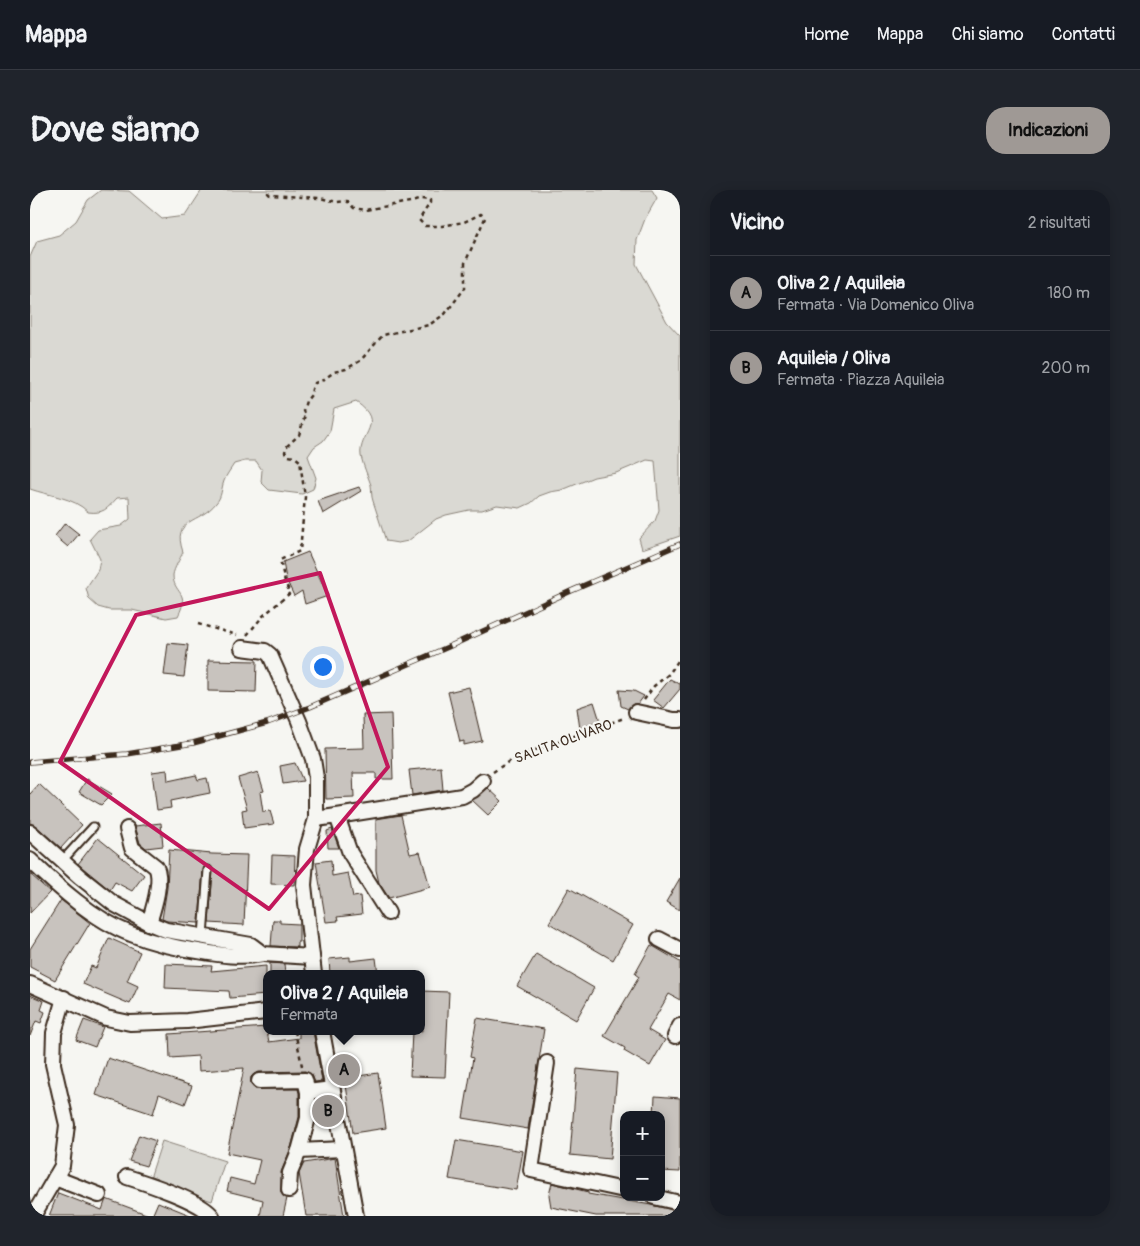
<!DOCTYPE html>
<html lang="it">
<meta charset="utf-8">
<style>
body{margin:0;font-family:Pangolin,sans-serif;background:#20242c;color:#f1f3f6}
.controls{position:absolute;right:15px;bottom:15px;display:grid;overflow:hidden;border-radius:10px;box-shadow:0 2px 12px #0003}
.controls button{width:45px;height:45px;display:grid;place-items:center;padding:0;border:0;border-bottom:1px solid #363941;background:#171b24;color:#f1f3f6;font:25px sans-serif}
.you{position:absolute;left:292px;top:476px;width:18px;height:18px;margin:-12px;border:4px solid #fff;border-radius:50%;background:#1a73e8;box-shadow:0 0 0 8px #1a73e833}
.badge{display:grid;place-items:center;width:32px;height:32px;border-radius:50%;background:#9f9995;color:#111;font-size:16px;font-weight:700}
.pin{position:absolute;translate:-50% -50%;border:2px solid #fff;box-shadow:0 1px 5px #0006}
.popup{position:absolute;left:233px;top:780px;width:162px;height:65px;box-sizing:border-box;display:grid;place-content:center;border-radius:10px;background:#171b24;filter:drop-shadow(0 1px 4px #0005);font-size:16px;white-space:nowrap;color:#9ea1a6}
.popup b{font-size:19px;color:#f1f3f6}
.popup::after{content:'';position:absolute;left:50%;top:100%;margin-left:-10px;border:10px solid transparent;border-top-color:#171b24}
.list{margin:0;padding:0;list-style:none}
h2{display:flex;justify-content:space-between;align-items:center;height:65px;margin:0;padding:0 20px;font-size:21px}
h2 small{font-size:16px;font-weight:400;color:#9ea1a6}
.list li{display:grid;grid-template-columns:32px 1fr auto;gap:15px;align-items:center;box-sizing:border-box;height:75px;padding:0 20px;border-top:1px solid #363941}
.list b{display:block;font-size:19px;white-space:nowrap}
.list p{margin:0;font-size:16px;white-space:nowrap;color:#9ea1a6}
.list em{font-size:16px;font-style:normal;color:#9ea1a6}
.map{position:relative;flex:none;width:650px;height:1026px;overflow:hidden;border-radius:20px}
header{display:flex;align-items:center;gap:30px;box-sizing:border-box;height:70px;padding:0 25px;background:#171b24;border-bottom:1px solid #363941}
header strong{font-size:24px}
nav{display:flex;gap:28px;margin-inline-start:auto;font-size:18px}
.intro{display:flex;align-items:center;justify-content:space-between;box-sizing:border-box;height:120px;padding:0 30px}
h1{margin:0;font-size:35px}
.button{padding:12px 22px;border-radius:20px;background:#9f9995;color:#111;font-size:18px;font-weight:700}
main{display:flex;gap:30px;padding:0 30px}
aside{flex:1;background:#171b24;border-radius:20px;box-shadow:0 2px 12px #0003}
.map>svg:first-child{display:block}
</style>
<header>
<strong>Mappa</strong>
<nav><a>Home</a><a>Mappa</a><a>Chi siamo</a><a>Contatti</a></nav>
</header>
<div class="intro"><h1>Dove siamo</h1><a class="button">Indicazioni</a></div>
<main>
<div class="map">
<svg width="650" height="1026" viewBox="0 0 650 1026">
<rect width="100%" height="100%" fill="#f6f6f2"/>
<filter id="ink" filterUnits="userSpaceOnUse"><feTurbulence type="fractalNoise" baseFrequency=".02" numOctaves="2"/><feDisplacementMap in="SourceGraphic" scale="10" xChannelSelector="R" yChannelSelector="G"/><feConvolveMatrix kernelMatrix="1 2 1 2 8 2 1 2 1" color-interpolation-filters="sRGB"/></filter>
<g filter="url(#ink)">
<g fill="#dad9d3" stroke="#8a8278">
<path d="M71 0 99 1 132 29 155 26 172 0H622L627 8 615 29 607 50 606 74 637 132 650 146V346L612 359 609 348 625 331 629 320 625 271 617 270 586 283 564 287 532 300 520 302 509 306 501 313 490 318 467 315 452 320H439L416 325 406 329 378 351 368 353 356 351C352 338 347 324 343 311 341 306 342 300 341 295 338 286 333 276 331 266 328 244 357 233 326 212L304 219 300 241 293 251 284 257 278 266 286 288 283 299 272 304 239 300 231 292 232 280 226 271H215L204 274C201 279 196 285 194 291 191 299 192 307 186 313 170 334 141 327 153 362 150 369 144 378 143 385 143 404 161 401 148 426L136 428 102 420H79L68 417 59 409 56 398 68 380 70 369 60 349 68 340 91 336 100 329 99 307 87 308C77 319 73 324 58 322 43 307 20 306 0 299V67L7 51 29 45 46 31 58 10Z"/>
<polygon points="132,951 195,971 182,1011 119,991"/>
</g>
<g fill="#c8c3be" stroke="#3b2a1e">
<polygon points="329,297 331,301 293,324 288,311"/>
<polygon points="35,333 49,344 38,357 25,346"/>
<polygon points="278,362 298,406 275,414 272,401 264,406 256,389 253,372"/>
<polygon points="138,453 158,455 154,487 134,485"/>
<polygon points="178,470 227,471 226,502 178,501"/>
<polygon points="640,489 650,494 650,499 634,518 623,510"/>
<polygon points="439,497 452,551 434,555 434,551 430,552 418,502"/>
<polygon points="589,500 604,501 614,506 608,514 603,514 598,519 591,516"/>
<polygon points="564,512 570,531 550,539 547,518"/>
<polygon points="361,524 363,589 346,589 346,583 323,583 324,608 296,609 295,559 334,558 333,525"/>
<polygon points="265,573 273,591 253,594 250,576"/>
<polygon points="411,577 413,600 382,605 379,580"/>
<polygon points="137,580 138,591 166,585 168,590 177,588 180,603 140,611 141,618 127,620 122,582"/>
<polygon points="228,582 234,601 230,602 233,622 240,621 244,634 214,638 212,620 217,619 208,588"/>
<polygon points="57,589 82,604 71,615 49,602"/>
<polygon points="9,594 52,635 31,658 6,636 0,633 0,604"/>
<polygon points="458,598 472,611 458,625 442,610"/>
<polygon points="371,625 380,664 390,662 400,697 359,708 349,693 346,680 346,629"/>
<polygon points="131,633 133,656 116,658 110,653 105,636"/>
<polygon points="302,639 309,658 298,658 297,641"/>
<polygon points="68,648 114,685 102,701 85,692 80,700 48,674"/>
<polygon points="139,660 182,664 217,665 214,735 179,733 183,680 181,676 178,675 174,677 173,680 169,733 137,731 132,729 137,698"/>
<polygon points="242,665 265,666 264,695 241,694"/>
<polygon points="301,670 302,686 318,683 323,707 330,706 332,724 307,727 308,731 296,732 286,672"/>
<polygon points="0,684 20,702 0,723"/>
<polygon points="650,688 650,720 636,712"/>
<polygon points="539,698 603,735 583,770 519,733"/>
<polygon points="31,710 60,733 25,790 0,777 0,759"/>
<polygon points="243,730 250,730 250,733 269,734 269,752 267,752 267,757 241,756"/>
<polygon points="79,748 110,762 97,791 108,796 100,814 53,794 61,776 66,778"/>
<polygon points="621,755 650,772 650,810 639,804 618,840 635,850 620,876 594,861 595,858 574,846 609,787 605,784"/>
<polygon points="506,764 564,798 546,830 487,796"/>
<polygon points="320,767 320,771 346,768 348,784 300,784 299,769"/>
<polygon points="240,773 254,774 255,784 240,784"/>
<polygon points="136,774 182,776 181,781 236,776 236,805 200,808 199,801 135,798"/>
<polygon points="392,801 419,802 415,887 380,886 382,841 392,841"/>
<polygon points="0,805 14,811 11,820 15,822 11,833 6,831 0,846"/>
<polygon points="447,828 514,839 498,939 433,928 443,868 440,867"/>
<polygon points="54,830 73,837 65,857 46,850"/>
<polygon points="236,837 239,852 269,848 269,841 283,841 292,891 285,892 281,884 275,881 229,882 224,884 221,887 221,895 225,899 268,899 269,903 269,927 261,958 251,982 251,1003 257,1008 253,1026 230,1026 233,1010 197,1001 200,988 224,994 230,970 197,963 214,878 169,881 168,866 140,868 139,844"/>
<polygon points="78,868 162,896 155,914 129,904 123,924 66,905"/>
<polygon points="547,879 587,883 580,969 540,965"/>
<polygon points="348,883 356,938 323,943 315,888"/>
<polygon points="625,906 650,908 650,982 631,981 631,925 624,925"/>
<polygon points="109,945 126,951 116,976 99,971"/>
<polygon points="426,950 493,961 486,1000 419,989"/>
<polygon points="305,968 314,1026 276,1026 269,983 274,973"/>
<polygon points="522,993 558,1002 558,1004 621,1015 648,1021 647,1026 566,1026 521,1017 519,1005"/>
<polygon points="28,1003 72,1020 76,1009 119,1025 118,1026 19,1026"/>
<polygon points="128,1012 160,1025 160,1026 122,1026"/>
</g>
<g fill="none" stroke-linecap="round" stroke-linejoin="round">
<defs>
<g id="lane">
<polyline points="32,671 63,637"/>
<polyline points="173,746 178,680"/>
</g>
<g id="street">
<polyline points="212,458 235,461 240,465 269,531 283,569 286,588 286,629 277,659 274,695 284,784"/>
<polyline points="606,522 644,530 650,530"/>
<polyline points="307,626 432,606 443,600 453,591"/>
<polyline points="286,629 307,626 320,663 358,723"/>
<path d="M97 639 102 658 126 677C133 690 123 720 119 733"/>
<polyline points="0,642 50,687 84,714 119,733 136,740 221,755 233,764 282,767"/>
<path d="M0 670C28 697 64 730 101 744 123 753 146 758 168 761 191 765 210 768 233 764"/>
<polyline points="629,749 650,760"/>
<polyline points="0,794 76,828 100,833 157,831 236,822"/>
<polyline points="292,841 326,1026"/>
<polyline points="645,846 650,836"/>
<polyline points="517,873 501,980 594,1000"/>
<polyline points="229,891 275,890 278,902"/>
<polyline points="302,899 278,902 278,928 269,961 313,959"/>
<path d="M97 987C116 993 171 1011 182 1026"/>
<polyline points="25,988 69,1005"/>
<polyline points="259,1000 260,983 269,961"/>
<polyline points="624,1007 650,1013"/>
<polyline points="3,1026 32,976 37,935 23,874 24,843 34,808"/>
</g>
</defs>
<use href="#lane" stroke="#3b2a1e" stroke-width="11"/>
<use href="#street" stroke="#3b2a1e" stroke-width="18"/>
<g stroke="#3b2a1e" stroke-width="2.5" stroke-dasharray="4 4" stroke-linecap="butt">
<polyline points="168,434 207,445"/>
<polyline points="217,445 233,426 260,403 255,392 250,370 270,361 275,307 270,271 265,267 258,266 255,262 256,257 269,245 275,225 273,221 276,211 281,205 282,199 285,193 293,190 304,182 316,179 330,171 353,145 399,135 415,124 435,98 435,73 455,28 451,24 434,32 412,36 395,36 389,30 400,13 400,10 391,9 385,11 335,20 324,18 317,11 307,12 290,8 240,5 238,3 240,0"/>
<polyline points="614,510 624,496 639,484 650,468"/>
<polyline points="463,582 481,570 500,562 594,528"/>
<polyline points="265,841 272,876"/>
</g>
<use href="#lane" stroke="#f6f6f2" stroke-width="7"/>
<use href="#street" stroke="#f6f6f2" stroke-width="14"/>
<defs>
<polyline id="rail" points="0,572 97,564 163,553 237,533 280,517 418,457 541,401 650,354"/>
</defs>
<use href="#rail" stroke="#3b2a1e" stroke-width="5.5"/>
<use href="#rail" stroke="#f6f6f2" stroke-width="4" stroke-dasharray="11" stroke-linecap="butt"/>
</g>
</g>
<path fill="none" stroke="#c2185b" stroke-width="4" stroke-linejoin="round" d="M290 383 358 577 239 719 30 572 106 425Z"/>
<g text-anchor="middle" stroke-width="4.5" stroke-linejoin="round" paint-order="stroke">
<g font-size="14" fill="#3b2a1e" stroke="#f6f6f2">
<text transform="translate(533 551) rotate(-20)" y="5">SALITA OLIVARO</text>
</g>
</g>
</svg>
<div class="controls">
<button>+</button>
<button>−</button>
</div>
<div class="you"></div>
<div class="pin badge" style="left:314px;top:880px">A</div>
<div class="popup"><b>Oliva 2 / Aquileia</b>Fermata</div>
<div class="pin badge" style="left:298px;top:921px">B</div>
</div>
<aside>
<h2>Vicino<small>2 risultati</small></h2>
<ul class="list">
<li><span class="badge">A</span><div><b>Oliva 2 / Aquileia</b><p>Fermata · Via Domenico Oliva</p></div><em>180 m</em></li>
<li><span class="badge">B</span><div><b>Aquileia / Oliva</b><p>Fermata · Piazza Aquileia</p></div><em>200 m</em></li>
</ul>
</aside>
</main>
